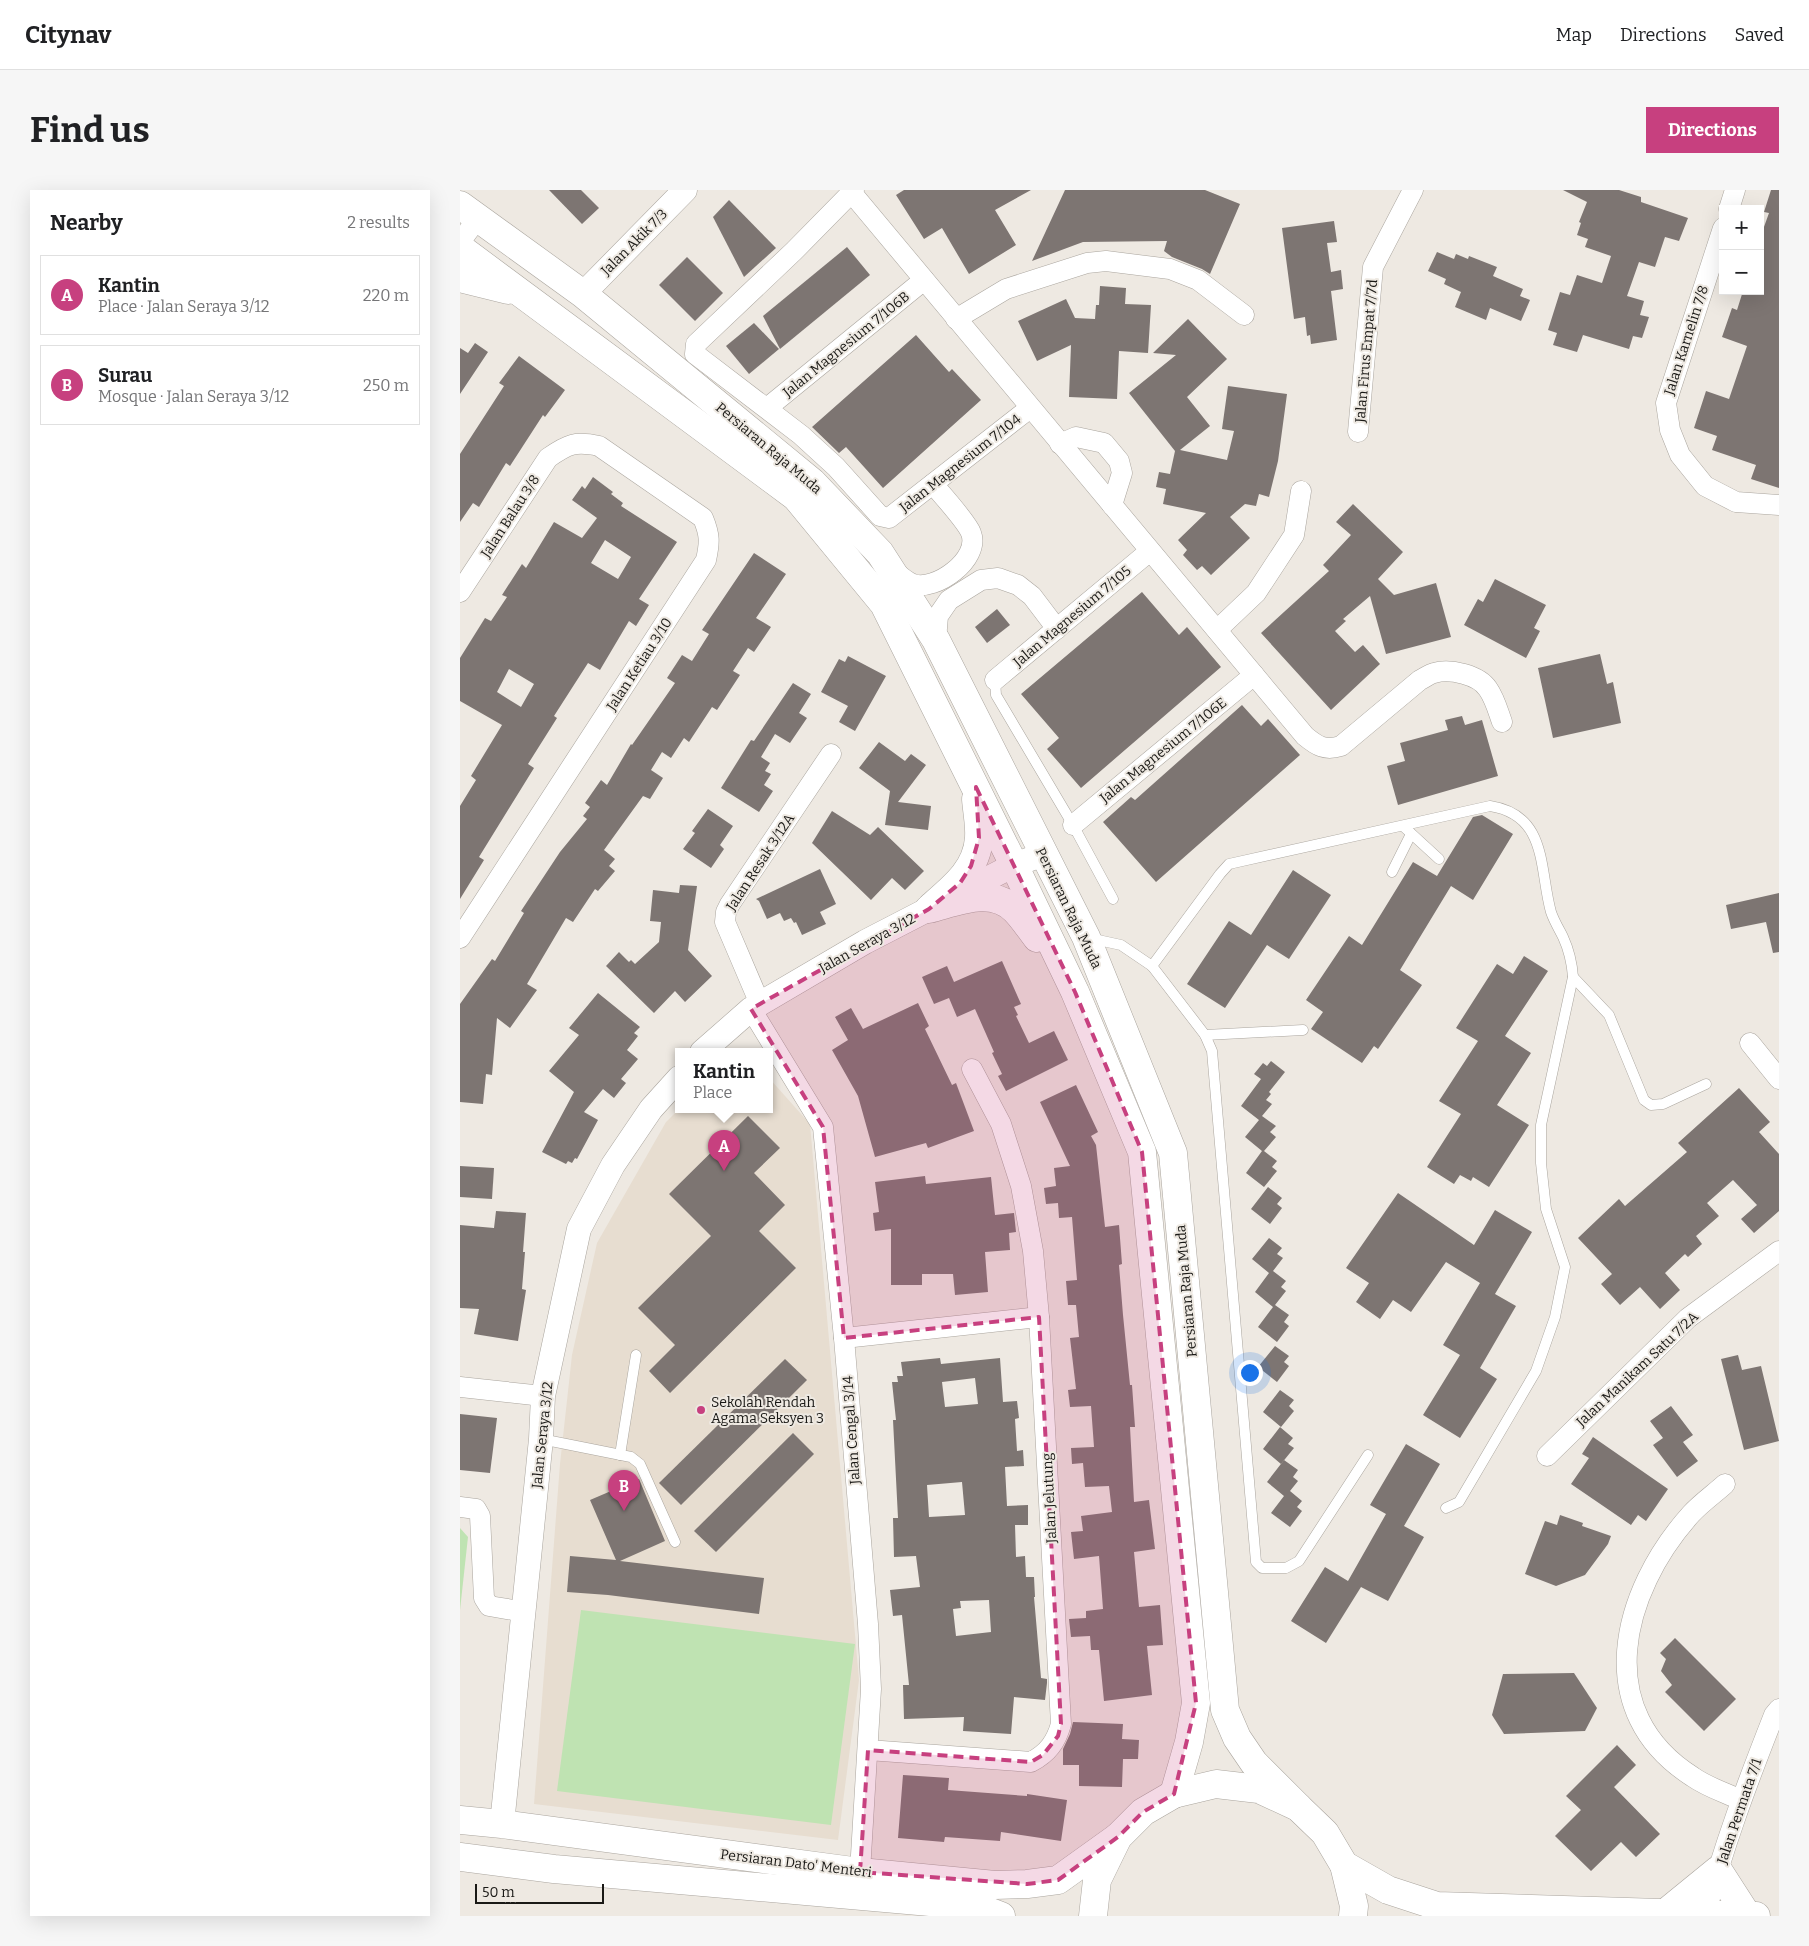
<!DOCTYPE html>
<meta charset="utf-8">
<style>
body{margin:0;font-family:Bitter,serif;background:#f6f6f6;color:#202124}
.controls{position:absolute;right:15px;top:15px;display:grid;overflow:hidden;border-radius:0px;box-shadow:0 5px 20px #0002}
.controls button{width:45px;height:45px;display:grid;place-items:center;padding:0;border:0;border-bottom:1px solid #e0e0e0;background:#fff;color:#202124;font:25px sans-serif}
.scale{position:absolute;left:15px;bottom:12px;width:129px;box-sizing:border-box;padding-left:5px;border:2px solid #1a1916;border-top:0;font-size:14px;line-height:18px;white-space:nowrap;color:#1a1916;-webkit-text-stroke:4px #eee9e2;paint-order:stroke}
.you{position:absolute;left:789px;top:1182px;width:18px;height:18px;margin:-12px;border:4px solid #fff;border-radius:50%;background:#1a73e8;box-shadow:0 0 0 8px #1a73e833}
.badge{display:grid;place-items:center;width:32px;height:32px;border-radius:50%;background:#c7407f;color:#fff;font-size:16px;font-weight:700}
.pin{position:absolute;translate:-50% -41px;filter:drop-shadow(0 1px 2px #0008)}
.pin::after{content:'';position:absolute;top:26px;width:18px;height:15px;background:inherit;clip-path:polygon(0 0,100% 0,50% 100%)}
.popup{position:absolute;left:215px;top:858px;width:98px;height:65px;box-sizing:border-box;display:grid;place-content:center;border-radius:0px;background:#fff;filter:drop-shadow(0 1px 4px #0005);font-size:16px;white-space:nowrap;color:#757577}
.popup b{font-size:19px;color:#202124}
.popup::after{content:'';position:absolute;left:50%;top:100%;margin-left:-10px;border:10px solid transparent;border-top-color:#fff}
.list{margin:0;padding:0;list-style:none}
h2{display:flex;justify-content:space-between;align-items:center;height:65px;margin:0;padding:0 20px;font-size:21px}
h2 small{font-size:16px;font-weight:400;color:#757577}
.list li{display:grid;grid-template-columns:32px 1fr auto;gap:15px;align-items:center;box-sizing:border-box;height:80px;margin:0 10px 10px;padding:0 10px;border:1px solid #e0e0e0;border-radius:0px}
.list b{display:block;font-size:19px;white-space:nowrap}
.list p{margin:0;font-size:16px;white-space:nowrap;color:#757577}
.list em{font-size:16px;font-style:normal;color:#757577}
.map{position:relative;flex:none;width:1319px;height:1726px;overflow:hidden;border-radius:0px}
header{display:flex;align-items:center;gap:30px;box-sizing:border-box;height:70px;padding:0 25px;background:#fff;border-bottom:1px solid #e0e0e0}
header strong{font-size:24px}
nav{display:flex;gap:28px;margin-inline-start:auto;font-size:18px}
.intro{display:flex;align-items:center;justify-content:space-between;box-sizing:border-box;height:120px;padding:0 30px}
h1{margin:0;font-size:35px}
.button{padding:12px 22px;border-radius:0px;background:#c7407f;color:#fff;font-size:18px;font-weight:700}
main{display:flex;gap:30px;padding:0 30px}
aside{flex:1;background:#fff;border-radius:0px;box-shadow:0 5px 20px #0002}
.map>svg:first-child{display:block}
</style>
<header>
<strong>Citynav</strong>
<nav><a>Map</a><a>Directions</a><a>Saved</a></nav>
</header>
<div class="intro"><h1>Find us</h1><a class="button">Directions</a></div>
<main>
<aside>
<h2>Nearby<small>2 results</small></h2>
<ul class="list">
<li><span class="badge">A</span><div><b>Kantin</b><p>Place · Jalan Seraya 3/12</p></div><em>220 m</em></li>
<li><span class="badge">B</span><div><b>Surau</b><p>Mosque · Jalan Seraya 3/12</p></div><em>250 m</em></li>
</ul>
</aside>
<div class="map">
<svg width="1319" height="1726" viewBox="0 0 1319 1726">
<rect width="100%" height="100%" fill="#eee9e2"/>
<polygon fill="#e7ddd0" points="309,888 350,934 399,1490 378,1650 74,1614 100,1274 112,1165 137,1053 206,932 219,919 309,920"/>
<g fill="#bfe3b2">
<polygon points="0,1338 8,1347 0,1420"/>
<polygon points="121,1420 395,1454 371,1635 97,1601"/>
</g>
<g fill="#7d7572" fill-rule="evenodd">
<polygon points="89,0 121,0 139,18 122,34"/>
<polygon points="444,0 571,0 535,20 556,55 509,84 482,38 464,49 436,5"/>
<polygon points="605,0 745,0 780,14 750,84 742,79 712,67 704,61 707,51 623,52 572,71"/>
<polygon points="1103,0 1159,0 1181,7 1181,12 1228,28 1219,51 1205,47 1195,77 1179,72 1167,106 1184,111 1180,125 1189,127 1182,148 1173,146 1169,159 1123,145 1117,162 1093,155 1097,143 1088,140 1100,102 1110,105 1117,85 1142,93 1151,66 1125,57 1128,49 1117,45 1121,33 1119,32 1127,12"/>
<polygon points="1311,0 1319,0 1319,298 1291,289 1296,275 1252,260 1257,246 1234,238 1246,201 1269,209 1287,156 1262,147 1272,118 1277,120 1283,101 1300,101 1300,48 1309,23 1304,22"/>
<polygon points="269,10 316,58 284,87 253,27"/>
<polygon points="874,31 877,52 867,53 871,82 881,80 883,99 871,101 877,150 851,154 850,145 847,146 845,127 834,129 822,38"/>
<polygon points="387,57 410,85 320,159 303,126"/>
<polygon points="977,62 994,69 996,64 1008,69 1009,66 1037,77 1033,86 1063,99 1060,106 1070,110 1061,131 1030,118 1026,130 995,117 1001,102 984,94 986,89 968,81"/>
<polygon points="227,67 263,103 235,131 199,95"/>
<polygon points="640,96 666,98 665,114 691,115 688,163 659,161 657,209 609,207 611,155 577,171 558,131 606,109 615,128 635,129 636,115 639,115"/>
<polygon points="728,129 767,169 727,207 750,236 720,260 767,270 774,241 762,239 768,196 827,204 818,271 809,307 799,304 796,316 785,314 770,327 790,348 751,385 742,376 737,380 723,365 727,360 718,350 746,323 703,314 706,299 696,297 699,282 710,284 715,261 669,203 716,165 693,163"/>
<polygon points="294,133 319,159 289,184 266,156"/>
<polygon points="456,145 489,182 492,179 521,210 423,298 386,257 379,263 352,237"/>
<polygon points="15,153 28,162 0,204 0,158 8,163"/>
<polygon points="59,166 105,200 85,227 83,225 50,276 46,273 19,317 13,313 0,332 0,264 44,196 39,193"/>
<path d="M133 287 153 302 151 304 163 313 161 316 217 352 179 409 189 415 176 436 169 431 140 480 128 473 94 526 97 528 68 574 74 578 19 667 24 670 0 709V616L16 590 11 586 42 535 0 511V468L25 428 31 431 47 407 42 405 62 374 66 378 94 332 122 348 137 328 112 310 122 296 125 299ZM145 350 171 367 158 389 131 373ZM49 479 74 494 61 517 37 502Z"/>
<polygon points="893,314 943,362 918,389 934,405 976,393 991,447 926,464 910,406 883,429 886,431 875,441 895,462 903,455 920,474 871,520 801,443 869,381 863,375 891,345 876,332"/>
<polygon points="294,363 326,384 296,428 311,437 294,462 288,458 273,481 280,485 257,520 252,517 229,552 224,548 211,568 202,562 191,580 203,588 190,609 183,606 144,660 155,669 149,676 155,681 138,701 135,699 113,732 106,728 67,794 77,800 50,838 37,828 32,885 26,884 23,914 0,912 0,814 32,769 35,771 64,723 61,721 100,662 127,629 123,626 130,617 125,613 141,590 147,595 171,554 172,555 215,493 207,488 222,465 232,471 249,444 242,440"/>
<polygon points="1035,389 1086,415 1074,438 1080,441 1066,468 1004,435 1018,409 1023,412"/>
<polygon points="682,402 719,445 727,437 761,477 621,598 587,559 599,548 561,504"/>
<polygon points="537,419 550,435 527,453 515,437"/>
<polygon points="1140,464 1147,494 1153,492 1161,533 1093,548 1078,478"/>
<polygon points="388,466 426,486 395,541 379,532 388,516 361,502 379,469 385,472"/>
<polygon points="333,493 351,504 339,523 347,528 330,553 315,544 301,567 310,573 305,581 311,584 304,595 313,601 299,622 261,598 291,550 294,551"/>
<polygon points="782,515 801,536 808,529 840,565 696,692 643,632 671,607 675,610"/>
<polygon points="1002,526 1005,535 1022,530 1038,586 938,615 927,576 945,571 940,553 988,540 985,530"/>
<polygon points="419,552 445,571 451,564 466,575 438,612 471,616 468,640 425,635 430,601 399,578"/>
<polygon points="248,619 273,636 260,655 264,659 251,678 223,659 235,643 232,641"/>
<polygon points="372,621 410,645 418,637 464,681 445,700 432,688 411,710 352,653"/>
<polygon points="1022,625 1053,644 1013,710 991,696 940,780 962,795 918,859 914,856 902,873 851,839 863,822 846,810 889,746 902,755 953,672 977,686 1013,627"/>
<polygon points="360,679 376,714 360,722 366,734 342,745 336,732 334,733 331,728 324,731 320,723 307,729 299,711 296,709"/>
<polygon points="833,680 871,705 829,769 807,755 765,818 727,794 769,731 791,745"/>
<polygon points="220,695 237,696 228,760 252,786 225,812 215,801 194,823 146,776 159,762 169,772 171,770 175,774 199,752 201,732 190,731 193,700 219,703"/>
<polygon points="1319,703 1319,762 1313,763 1306,732 1271,739 1266,715"/>
<polygon points="1064,766 1088,781 1045,846 1071,863 1037,915 1069,935 1029,997 1013,987 1011,991 1000,985 994,994 967,977 1001,924 979,911 1018,851 996,838 1037,774 1053,784"/>
<polygon points="542,771 561,814 554,817 558,825 556,826 569,853 594,841 608,870 546,901 538,886 542,884 532,863 534,862 515,819 497,827 489,808 474,814 462,787 487,776 494,792"/>
<polygon points="138,803 180,837 174,843 178,846 167,860 178,869 161,889 166,893 154,908 143,899 124,922 138,930 117,969 115,968 112,973 108,971 106,974 82,962 114,902 89,881 119,845 109,838"/>
<polygon points="458,813 469,836 465,839 492,895 496,893 514,941 468,958 466,953 415,967 398,906 372,860 388,850 375,827 391,818 403,839"/>
<polygon points="811,871 825,882 809,902 811,904 806,910 812,914 802,926 816,936 810,942 816,947 804,961 817,971 812,977 817,981 804,997 786,983 802,961 785,947 799,930 781,916 801,889 794,884 803,873 807,876"/>
<polygon points="616,895 638,942 631,946 636,955 645,1037 659,1035 662,1074 659,1075 663,1125 670,1195 672,1195 675,1237 670,1237 674,1312 689,1310 695,1359 674,1362 679,1417 700,1415 703,1455 687,1456 692,1505 644,1511 639,1460 631,1460 630,1446 611,1447 609,1429 626,1428 626,1421 643,1419 639,1366 614,1369 611,1342 623,1341 621,1326 652,1322 649,1296 625,1297 623,1273 612,1274 611,1258 634,1257 631,1216 610,1217 608,1200 616,1199 610,1148 619,1147 616,1115 608,1115 606,1091 617,1090 612,1027 599,1028 598,1013 586,1014 584,998 596,996 594,978 610,976 580,912"/>
<polygon points="1279,898 1310,932 1299,942 1319,964 1319,1021 1294,1043 1281,1029 1297,1015 1273,990 1247,1013 1259,1026 1236,1046 1242,1054 1228,1067 1225,1064 1205,1083 1220,1100 1200,1119 1180,1097 1160,1115 1141,1094 1152,1084 1118,1048 1159,1009 1165,1016 1227,962 1218,953"/>
<polygon points="288,926 320,958 294,983 325,1015 299,1041 336,1078 210,1203 189,1181 215,1155 178,1118 251,1046 209,1004"/>
<polygon points="0,976 34,978 32,1009 0,1007"/>
<polygon points="465,986 466,994 531,987 535,1025 554,1023 556,1042 549,1043 550,1060 525,1062 528,1102 495,1105 493,1084 462,1084 462,1095 431,1095 431,1039 415,1041 413,1023 419,1022 415,992"/>
<polygon points="808,997 822,1008 817,1014 822,1018 810,1034 791,1019"/>
<polygon points="938,1003 1014,1055 1035,1020 1072,1042 1035,1104 1056,1116 1020,1178 1037,1189 1000,1248 963,1225 1000,1165 983,1155 1020,1093 986,1072 951,1122 933,1110 920,1129 896,1112 909,1093 886,1078"/>
<polygon points="36,1021 66,1023 63,1062 65,1062 62,1099 66,1100 58,1151 14,1144 19,1119 0,1118 0,1035 34,1038"/>
<polygon points="809,1048 822,1058 817,1064 823,1068 813,1081 826,1091 821,1097 826,1101 815,1115 829,1125 824,1132 829,1136 817,1152 798,1137 813,1117 795,1102 809,1083 792,1069"/>
<polygon points="815,1156 829,1166 824,1172 829,1176 817,1192 798,1177"/>
<polygon points="1278,1165 1282,1180 1301,1176 1319,1251 1284,1260 1261,1169"/>
<path d="M480 1168 481 1174 540 1168 543 1212 557 1211 559 1228 555 1229 557 1261 563 1260 564 1276 545 1277 547 1316 568 1315V1335H555L556 1367 565 1366 566 1387H574L575 1407H574L581 1488 587 1489V1493L585 1510 554 1507 551 1544 503 1541 504 1527 444 1529 443 1495H449L442 1425 433 1426 430 1400 460 1397 456 1366 434 1367 433 1328H438L433 1230H436L432 1192H438L437 1186H443L441 1172ZM515 1188 518 1214 485 1217 482 1192ZM502 1292 505 1325 469 1327 467 1295ZM529 1410 531 1442 496 1446 493 1419 501 1418 500 1411Z"/>
<polygon points="325,1169 347,1190 221,1315 199,1293"/>
<polygon points="820,1200 834,1210 829,1216 834,1221 821,1237 803,1222"/>
<polygon points="1211,1216 1233,1245 1223,1252 1238,1271 1217,1287 1193,1255 1203,1248 1190,1231"/>
<polygon points="0,1224 37,1228 30,1283 0,1280"/>
<polygon points="820,1237 833,1248 828,1254 834,1258 821,1274 803,1259"/>
<polygon points="333,1243 354,1264 256,1362 234,1341"/>
<polygon points="1133,1247 1208,1299 1186,1331 1178,1325 1171,1335 1111,1294 1129,1268 1122,1264"/>
<polygon points="946,1254 980,1274 944,1336 964,1347 928,1411 901,1397 866,1453 831,1431 865,1377 888,1391 926,1324 910,1315"/>
<polygon points="824,1270 838,1280 833,1287 838,1291 830,1301 842,1311 837,1317 842,1321 830,1337 811,1323 824,1306 807,1292"/>
<polygon points="179,1289 205,1351 160,1371 304,1388 299,1424 148,1405 107,1402 110,1366 156,1370 130,1310"/>
<polygon points="1100,1325 1123,1333 1122,1336 1151,1346 1148,1354 1125,1385 1096,1396 1065,1384 1085,1331 1097,1335"/>
<polygon points="1215,1448 1276,1509 1244,1541 1205,1502 1212,1495 1201,1481 1206,1469 1200,1463"/>
<polygon points="1114,1483 1137,1518 1125,1541 1044,1544 1032,1525 1043,1484"/>
<polygon points="613,1532 663,1534 662,1549 679,1550 678,1569 663,1569 662,1597 619,1596 619,1575 603,1575 603,1559 610,1544"/>
<polygon points="1157,1555 1176,1575 1154,1597 1200,1644 1176,1667 1161,1652 1131,1681 1095,1646 1121,1620 1106,1606"/>
<polygon points="443,1585 489,1588 488,1600 567,1606 567,1604 607,1610 601,1651 541,1642 540,1651 485,1647 484,1652 438,1648"/>
</g>
<g fill="none" stroke-linecap="round" stroke-linejoin="round">
<defs>
<g id="service">
<polyline points="535,490 536,505 613,635 653,709"/>
<polyline points="943,636 979,669"/>
<polyline points="932,682 951,644"/>
<path d="M629 748 661 755 692 776 760 684 769 674 1030 616C1088 625 1079 679 1091 722 1094 731 1099 739 1103 747 1109 760 1112 773 1113 787L1081 935V973L1086 1019 1105 1077 1095 1127 1076 1181 999 1312 986 1318"/>
<polyline points="692,776 745,845 752,861 796,1372 802,1378 826,1378 839,1371 908,1265"/>
<polyline points="1113,787 1149,825 1184,910 1191,915 1203,914 1246,894"/>
<polyline points="745,845 843,840"/>
<polyline points="81,1249 171,1267 180,1274 215,1352"/>
<polyline points="160,1265 176,1165"/>
</g>
<g id="minor">
<polyline points="394,0 334,61 236,154 235,164 341,245 376,277 420,326 429,328 570,218"/>
<path d="M391 2 845 546C857 556 865 561 881 556L960 490C965 488 969 484 974 483 990 478 1019 485 1028 499 1035 509 1038 521 1042 532"/>
<polyline points="1269,19 1275,0"/>
<polyline points="1263,38 1206,213 1210,240 1220,265 1245,296 1276,312 1319,315"/>
<polyline points="0,52 18,28"/>
<polyline points="496,129 546,99 627,73 646,71 710,79 738,90 784,125"/>
<polyline points="307,218 464,90"/>
<polyline points="898,242 913,77 953,0"/>
<polyline points="600,254 616,247 644,253 659,271 662,283 652,315"/>
<path d="M434 381C439 385 447 392 453 394 475 402 521 369 511 343 507 332 482 305 473 294"/>
<path d="M0 402 88 268C108 254 115 251 139 256L243 328C250 345 250 352 246 370L0 748"/>
<polyline points="757,440 796,403 834,345 841,301"/>
<polyline points="476,450 478,426 489,410 521,390 538,388 558,395 572,406 597,439"/>
<polyline points="535,490 690,361"/>
<polyline points="613,635 794,485"/>
<polyline points="300,814 265,732 266,722 270,714 371,564"/>
<polyline points="291,819 363,937 384,1148 408,1434 411,1499 400,1682"/>
<polyline points="1290,853 1319,889"/>
<polyline points="384,1148 579,1127"/>
<polyline points="0,1197 83,1206"/>
<polyline points="1087,1266 1228,1128 1319,1061"/>
<path d="M1265 1294C1254 1304 1241 1313 1231 1324 1161 1402 1130 1522 1233 1587 1247 1597 1266 1603 1281 1610"/>
<polyline points="0,1317 16,1319 20,1326 24,1408 29,1416 65,1422"/>
<path d="M408 1560 571 1572C588 1563 596 1552 601 1534L579 1127 573 1061 561 996 541 934 512 879"/>
<path d="M1245 1726C1263 1657 1288 1591 1314 1525L1319 1519"/>
</g>
<g id="tertiary">
<polyline points="123,104 225,0"/>
<polyline points="242,862 291,819 405,752 554,675 584,664"/>
<polyline points="42,1634 81,1249 83,1206 119,1039 153,975 191,919 219,888"/>
</g>
<g id="secondary">
<polyline points="0,15 123,104 352,292 420,363 476,450 626,747 713,963 765,1520 777,1548 794,1573 838,1617"/>
<polyline points="0,58 336,307 424,414 554,675 615,802 682,962 736,1513 729,1552 714,1604"/>
<polyline points="0,88 48,100"/>
<path d="M472 716C494 697 517 679 519 648 520 636 517 622 516 609"/>
<path d="M469 719C497 712 531 696 555 720 563 728 570 739 577 748"/>
<polyline points="0,1630 42,1634 400,1682 535,1695 567,1694 598,1690 658,1647"/>
<polyline points="0,1667 94,1679 515,1716 541,1726"/>
<polyline points="884,1675 928,1700 977,1716 1296,1726"/>
<polyline points="1204,1724 1258,1680 1287,1725"/>
<polyline points="633,1726 637,1690 658,1647 683,1622 714,1604 756,1594 799,1599 838,1617 865,1643 884,1675 894,1716 893,1726"/>
</g>
</defs>
<use href="#service" stroke="#aaa59e" stroke-width="11"/>
<use href="#minor" stroke="#aaa59e" stroke-width="21"/>
<use href="#tertiary" stroke="#aaa59e" stroke-width="25"/>
<use href="#secondary" stroke="#aaa59e" stroke-width="29"/>
<use href="#service" stroke="#fff" stroke-width="10"/>
<use href="#minor" stroke="#fff" stroke-width="20"/>
<use href="#tertiary" stroke="#fff" stroke-width="24"/>
<use href="#secondary" stroke="#fff" stroke-width="28"/>
</g>
<path fill="#c7407f" fill-opacity="0.2" stroke="#c7407f" stroke-width="4" stroke-dasharray="10 6" stroke-linejoin="round" d="M516 597 615 802 682 962 736 1513 714 1604 683 1622 658 1647 598 1690 567 1694 400 1682 408 1560 571 1572 583 1565 598 1546 601 1534 579 1127 384 1148 363 937 291 819 469 719 500 693 511 676 519 648Z"/>
<circle fill="#c7407f" stroke="#eee9e2" stroke-width="2" cx="241" cy="1220" r="5"/>
<g text-anchor="middle" stroke-width="4" stroke-linejoin="round" paint-order="stroke">
<g font-size="14" fill="#1a1916" stroke="#eee9e2">
<text transform="translate(174 52) rotate(-45)" y="5">Jalan Akik 7/3</text>
<text transform="translate(1226 150) rotate(-72)" y="5">Jalan Karnelin 7/8</text>
<text transform="translate(386 154) rotate(-39)" y="5">Jalan Magnesium 7/106B</text>
<text transform="translate(906 161) rotate(-85)" y="5">Jalan Firus Empat 7/7d</text>
<text transform="translate(309 258) rotate(40)" y="5">Persiaran Raja Muda</text>
<text transform="translate(500 273) rotate(-38)" y="5">Jalan Magnesium 7/104</text>
<text transform="translate(50 326) rotate(-57)" y="5">Jalan Balau 3/8</text>
<text transform="translate(612 426) rotate(-40)" y="5">Jalan Magnesium 7/105</text>
<text transform="translate(179 474) rotate(-57)" y="5">Jalan Ketiau 3/10</text>
<text transform="translate(703 560) rotate(-39)" y="5">Jalan Magnesium 7/106E</text>
<text transform="translate(300 672) rotate(-57)" y="5">Jalan Resak 3/12A</text>
<text transform="translate(609 718) rotate(64)" y="5">Persiaran Raja Muda</text>
<text transform="translate(407 753) rotate(-29)" y="5">Jalan Seraya 3/12</text>
<text transform="translate(726 1101) rotate(-95)" y="5">Persiaran Raja Muda</text>
<text transform="translate(1177 1179) rotate(-43)" y="5">Jalan Manikam Satu 7/2A</text>
<text transform="translate(391 1240) rotate(-94)" y="5">Jalan Cengal 3/14</text>
<text transform="translate(82 1245) rotate(-84)" y="5">Jalan Seraya 3/12</text>
<text transform="translate(589 1308) rotate(-93)" y="5">Jalan Jelutung</text>
<text transform="translate(1279 1621) rotate(-71)" y="5">Jalan Permata 7/1</text>
<text transform="translate(336 1673) rotate(7)" y="5">Persiaran Dato' Menteri</text>
</g>
<g font-size="14" fill="#1a1916" stroke="#eee9e2" text-anchor="start">
<text x="251" y="1217">Sekolah Rendah<tspan x="251" dy="16">Agama Seksyen 3</tspan></text>
</g>
</g>
</svg>
<div class="controls">
<button>+</button>
<button>−</button>
</div>
<div class="scale">50 m</div>
<div class="you"></div>
<div class="pin badge" style="left:264px;top:981px">A</div>
<div class="popup"><b>Kantin</b>Place</div>
<div class="pin badge" style="left:164px;top:1321px">B</div>
</div>
</main>
